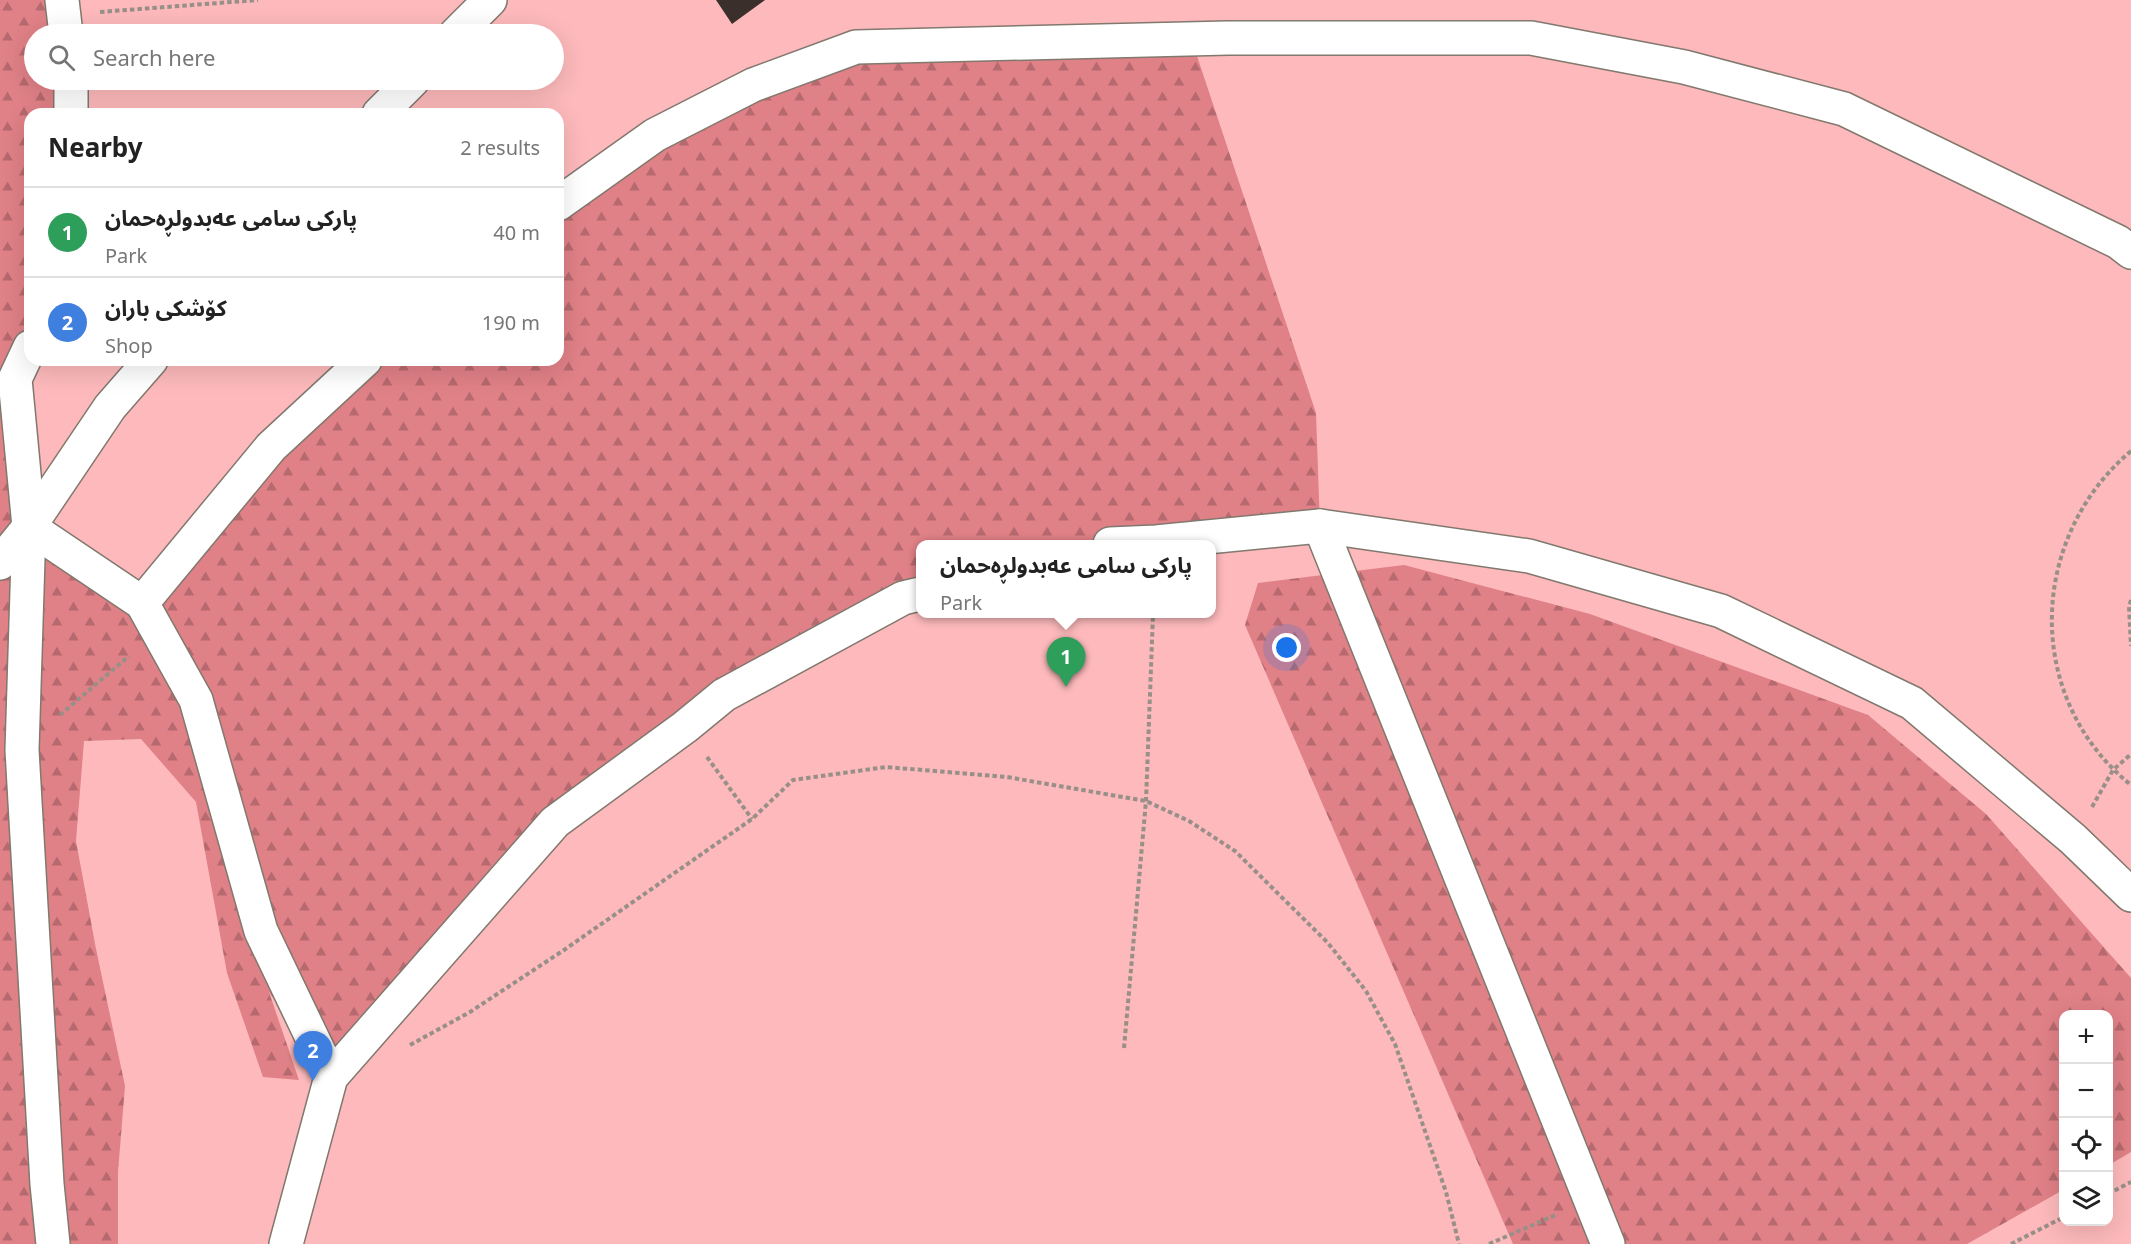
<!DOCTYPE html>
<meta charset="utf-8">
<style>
body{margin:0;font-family:"Noto Sans","Noto Sans Arabic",sans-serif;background:#f2f2f2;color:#222}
.controls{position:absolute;right:18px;bottom:18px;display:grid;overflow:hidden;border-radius:12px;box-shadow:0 6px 24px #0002}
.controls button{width:54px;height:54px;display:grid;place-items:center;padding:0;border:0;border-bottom:2px solid #e0e0e0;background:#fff;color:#222;font:30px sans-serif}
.you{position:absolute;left:1287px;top:648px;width:21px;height:21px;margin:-15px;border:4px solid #fff;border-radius:50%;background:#1a73e8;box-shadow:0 0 0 9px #1a73e833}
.badge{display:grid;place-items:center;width:39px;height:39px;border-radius:50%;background:#b45309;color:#fff;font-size:20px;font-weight:700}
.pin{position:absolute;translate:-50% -50px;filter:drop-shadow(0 2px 3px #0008)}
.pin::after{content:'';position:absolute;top:32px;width:21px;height:18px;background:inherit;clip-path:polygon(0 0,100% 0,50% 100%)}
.popup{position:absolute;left:916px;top:540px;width:300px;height:78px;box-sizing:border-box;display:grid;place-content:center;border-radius:12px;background:#fff;filter:drop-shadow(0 2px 4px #0005);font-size:20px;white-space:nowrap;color:#767676}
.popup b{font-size:22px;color:#222}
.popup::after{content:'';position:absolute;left:50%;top:100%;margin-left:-12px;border:12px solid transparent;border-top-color:#fff}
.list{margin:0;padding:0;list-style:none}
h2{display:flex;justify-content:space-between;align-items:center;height:78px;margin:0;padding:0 24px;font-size:26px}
h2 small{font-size:20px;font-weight:400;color:#767676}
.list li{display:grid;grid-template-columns:39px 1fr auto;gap:18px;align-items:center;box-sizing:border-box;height:90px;padding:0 24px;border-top:2px solid #e0e0e0}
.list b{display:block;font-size:22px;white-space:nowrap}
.list p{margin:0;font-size:20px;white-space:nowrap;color:#767676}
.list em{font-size:20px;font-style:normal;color:#767676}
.icon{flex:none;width:33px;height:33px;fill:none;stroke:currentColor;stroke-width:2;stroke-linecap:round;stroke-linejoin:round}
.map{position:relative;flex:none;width:2131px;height:1244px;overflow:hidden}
.search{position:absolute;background:#fff;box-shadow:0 6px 24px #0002;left:24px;top:24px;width:540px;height:66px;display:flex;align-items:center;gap:15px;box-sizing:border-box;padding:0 21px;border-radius:33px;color:#767676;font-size:22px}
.panel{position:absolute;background:#fff;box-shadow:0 6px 24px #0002;left:24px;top:108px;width:540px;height:258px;border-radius:18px}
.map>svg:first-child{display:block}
</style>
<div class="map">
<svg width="2131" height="1244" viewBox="0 0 2131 1244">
<defs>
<pattern id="forest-firs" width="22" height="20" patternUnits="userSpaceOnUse" patternTransform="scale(1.5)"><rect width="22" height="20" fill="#e08187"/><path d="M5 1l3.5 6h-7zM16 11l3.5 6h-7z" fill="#b6696e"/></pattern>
</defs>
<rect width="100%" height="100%" fill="#e8ded2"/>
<path fill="#fdb9bb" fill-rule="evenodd" d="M0 0H2131V1244H0ZM34 34H554V80H34ZM30 114H558V360H30ZM920 544H1212V614H920ZM2064 1014H2108V1222H2064Z"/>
<g fill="url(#forest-firs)">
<polygon points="0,0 62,0 66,34 34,34 34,80 71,80 71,114 30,114 29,527 142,603 365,360 558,360 558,204 856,47 1191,38 1316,413 1320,526 1110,544 920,544 920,594 903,598 555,822 331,1077 269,992 299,1080 263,1077 227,973 196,802 141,739 84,741 76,841 96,949 125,1086 118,1172 118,1244 0,1244"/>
<polygon points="1404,565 1590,614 1868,715 1986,814 2131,978 2131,1152 2109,1165 2108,1014 2064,1014 2063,1190 1967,1244 1513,1244 1245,625 1258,583"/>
</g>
<polygon fill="#3a2f2a" points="716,0 765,0 732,24"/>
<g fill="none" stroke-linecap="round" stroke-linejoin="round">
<defs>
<g id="minor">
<polyline points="62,0 66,34"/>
<polyline points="456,34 490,0"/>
<polyline points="71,80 71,114"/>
<polyline points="379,114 413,80"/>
<polyline points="558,204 655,135 753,85 856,47 1228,38 1531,38 1684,67 1844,109 2118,242 2131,252"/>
<polyline points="30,347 15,379 29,527 22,750 47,1184 53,1244"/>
<polyline points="1320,526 1608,1244"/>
<polyline points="29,527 142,603 196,700 261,931 331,1077"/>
<polyline points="1110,544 1156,542 1320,526 1529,556 1721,611 1912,703 2073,839 2131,895"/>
<polyline points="0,563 29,527 110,407 151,360"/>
<polyline points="142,603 271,447 365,360"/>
<polyline points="286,1244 331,1077 555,822 685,727 724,695 903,598 920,594"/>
</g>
</defs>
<use href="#minor" stroke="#81786e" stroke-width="36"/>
<g stroke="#989088" stroke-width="4" stroke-dasharray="4.5 3" stroke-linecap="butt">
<polyline points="100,12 258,0"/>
<path d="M2131 451C2027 539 2024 699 2131 785"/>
<polyline points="2131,600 2129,607 2131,646"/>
<polyline points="60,715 129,656"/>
<polyline points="707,757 752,819"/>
<polyline points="2092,807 2113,770 2131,754"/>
<polyline points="410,1045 470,1012 564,950 752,819 793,780 886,767 1007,777 1146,801 1189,821 1235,851 1328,943 1366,991 1395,1044 1446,1192 1459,1244"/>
<polyline points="1124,1048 1146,801 1153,614"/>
<polyline points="2108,1194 2131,1182"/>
<polyline points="1489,1244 1558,1214"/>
<polyline points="2011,1244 2064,1217"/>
</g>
<use href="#minor" stroke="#fff" stroke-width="33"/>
</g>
</svg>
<div class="controls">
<button>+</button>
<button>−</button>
<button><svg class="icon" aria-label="locate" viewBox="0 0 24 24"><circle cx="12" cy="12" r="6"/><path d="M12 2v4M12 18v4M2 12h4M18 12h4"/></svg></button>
<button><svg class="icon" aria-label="layers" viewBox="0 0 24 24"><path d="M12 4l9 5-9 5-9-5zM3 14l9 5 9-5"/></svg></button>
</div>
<div class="you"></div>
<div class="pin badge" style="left:1066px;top:687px;background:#2e9e5b">1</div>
<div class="popup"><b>پارکی سامی عەبدولڕەحمان</b>Park</div>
<div class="pin badge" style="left:313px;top:1081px;background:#3f7fe0">2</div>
<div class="search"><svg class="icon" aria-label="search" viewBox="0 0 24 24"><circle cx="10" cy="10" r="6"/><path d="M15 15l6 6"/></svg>Search here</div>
<section class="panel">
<h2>Nearby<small>2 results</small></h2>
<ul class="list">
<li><span class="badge" style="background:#2e9e5b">1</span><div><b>پارکی سامی عەبدولڕەحمان</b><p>Park</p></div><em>40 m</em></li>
<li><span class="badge" style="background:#3f7fe0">2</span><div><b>کۆشکی باران</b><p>Shop</p></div><em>190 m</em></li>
</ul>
</section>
</div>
